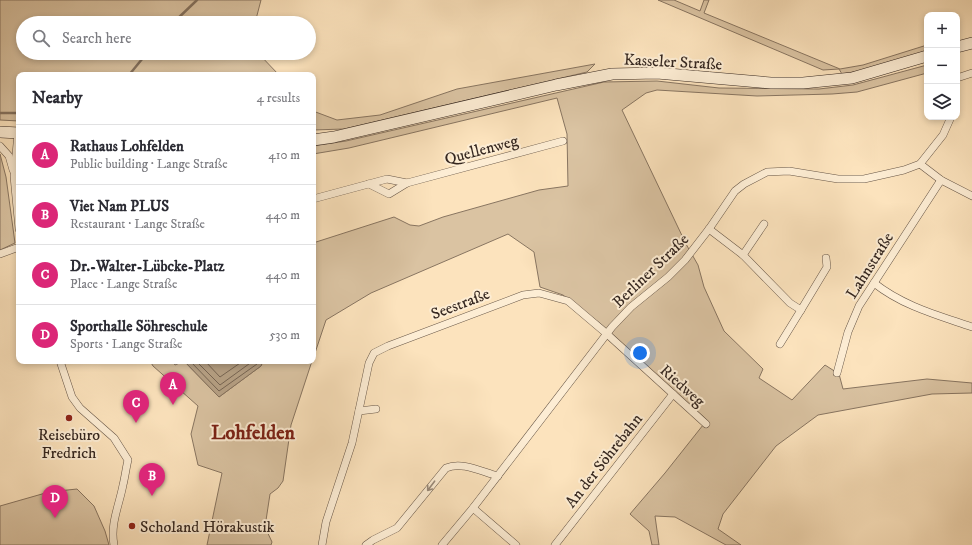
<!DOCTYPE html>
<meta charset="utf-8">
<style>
body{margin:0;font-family:"IM FELL DW Pica",serif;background:#f2f2f3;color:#2b2b33}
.controls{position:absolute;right:12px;top:12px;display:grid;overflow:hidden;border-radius:8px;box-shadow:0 2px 6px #0003}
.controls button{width:36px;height:36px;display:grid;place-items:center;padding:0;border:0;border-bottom:1px solid #e1e1e2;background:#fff;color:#2b2b33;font:20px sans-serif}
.you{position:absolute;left:640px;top:353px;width:14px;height:14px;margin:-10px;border:3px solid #fff;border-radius:50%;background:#1a73e8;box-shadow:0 0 0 6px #1a73e833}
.badge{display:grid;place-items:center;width:26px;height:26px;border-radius:50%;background:#db2777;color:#fff;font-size:13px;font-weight:700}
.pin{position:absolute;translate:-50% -33px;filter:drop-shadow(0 1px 2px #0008)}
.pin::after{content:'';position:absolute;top:21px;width:14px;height:12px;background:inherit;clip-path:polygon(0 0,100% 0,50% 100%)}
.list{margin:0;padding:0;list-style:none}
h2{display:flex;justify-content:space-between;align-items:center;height:52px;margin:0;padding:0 16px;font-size:17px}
h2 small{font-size:13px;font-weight:400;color:#7c7c81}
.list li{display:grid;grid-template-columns:26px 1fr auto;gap:12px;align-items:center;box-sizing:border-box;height:60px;padding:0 16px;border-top:1px solid #e1e1e2}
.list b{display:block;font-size:15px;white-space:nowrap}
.list p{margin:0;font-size:13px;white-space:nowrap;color:#7c7c81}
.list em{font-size:13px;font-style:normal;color:#7c7c81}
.icon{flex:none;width:22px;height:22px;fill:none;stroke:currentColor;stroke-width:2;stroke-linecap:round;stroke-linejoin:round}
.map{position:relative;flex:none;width:972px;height:545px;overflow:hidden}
.search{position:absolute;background:#fff;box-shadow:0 2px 6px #0003;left:16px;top:16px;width:300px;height:44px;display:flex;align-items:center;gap:10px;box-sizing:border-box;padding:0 14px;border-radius:22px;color:#7c7c81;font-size:15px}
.panel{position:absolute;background:#fff;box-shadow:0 2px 6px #0003;left:16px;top:72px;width:300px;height:292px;border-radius:8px}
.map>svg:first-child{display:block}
</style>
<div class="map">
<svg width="972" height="545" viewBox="0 0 972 545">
<rect width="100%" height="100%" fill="#fce3bd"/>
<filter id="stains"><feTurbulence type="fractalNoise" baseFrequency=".005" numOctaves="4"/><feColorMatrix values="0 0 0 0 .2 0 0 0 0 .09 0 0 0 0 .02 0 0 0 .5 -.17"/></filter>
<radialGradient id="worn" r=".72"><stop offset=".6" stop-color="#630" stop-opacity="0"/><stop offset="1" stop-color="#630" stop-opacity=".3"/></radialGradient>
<g fill="#dac3a2" stroke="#887561">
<polygon points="0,0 261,0 255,23 23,23 23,53 258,53 279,75 19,75 19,121 0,120"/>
<polygon points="658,0 674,0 700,11 704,0 709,0 704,13 840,69 863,65 927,45 927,51 881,67 842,74 839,69 823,70"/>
<polygon points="595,64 587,72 344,129 313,130 313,111 337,120 380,115 457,89"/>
<polygon points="927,65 927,73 857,92 832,94 757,96 657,90 646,93 622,110 686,244 698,265 704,287 724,331 763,369 759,378 792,400 825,365 839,374 843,389 927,379 972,383 972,393 932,394 818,415 776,446 723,514 718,529 741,545 726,545 675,517 655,516 659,545 652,545 649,531 630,514 665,473 707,420 601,324 563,295 540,287 534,252 508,234 371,293 326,320 313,359 313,243 394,217 410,225 419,226 443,217 539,190 568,186 567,134 557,98 349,148 313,154 313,146 346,141 604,82 657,81 719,88 819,89 853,85"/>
<polygon points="0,154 6,177 15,243 0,250"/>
<polygon points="150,361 172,361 175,365 184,361 219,397 261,366 263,361 312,361 291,425 283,481 278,488 270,494 265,527 272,542 271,545 207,545 222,473 198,465 191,434 198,406 153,366"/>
<polygon points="77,489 94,506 105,531 109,545 0,545 0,506 49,492"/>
</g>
<polygon fill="#b8a388" stroke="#84715e" points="184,361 263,361 261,366 219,397"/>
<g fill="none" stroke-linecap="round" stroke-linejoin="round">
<g stroke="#766554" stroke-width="1">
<polyline points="190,361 219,391 257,364 259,361"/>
<polyline points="196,361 220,385 253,361"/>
<polyline points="205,361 220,377 243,361"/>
</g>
<g stroke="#84715e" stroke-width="2.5">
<polyline points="173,23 197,0"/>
<polyline points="129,75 147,53"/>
<polyline points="0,113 19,113"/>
</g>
<defs>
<g id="minor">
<polyline points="957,78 972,73"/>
<polyline points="18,133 14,176 19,229"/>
<polyline points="0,146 9,156 13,170"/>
<polyline points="920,164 941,180 972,196"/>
<polyline points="369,184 389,194 407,183"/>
<polyline points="313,199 387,179 407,183 563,141"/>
<polyline points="709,229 743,255 790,303 801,310 827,267 826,258"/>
<polyline points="0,254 19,247"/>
<polyline points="743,255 764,224"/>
<path d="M874 283C903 306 937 315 972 327"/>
<polyline points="780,344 801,310"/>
<path d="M60 361 72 397 80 408 114 438 128 460C126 468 125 477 123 485 119 506 110 524 114 545"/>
<polyline points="837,373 848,332 859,306 941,180"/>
<polyline points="359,411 376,409"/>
<polyline points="473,508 516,545"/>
<polyline points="322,545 326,522 352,443 369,363 374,353 388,346 523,295 539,293 568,301 607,334 706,424"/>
<path d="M366 545 373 540 397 528 446 468C462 461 482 472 498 476"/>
<polyline points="442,545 473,508 612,327 631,307 668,277 685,260 709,229 735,191 744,184 767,172 789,171 838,179 864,179 904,170 920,164 943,135 951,117"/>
<polyline points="555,545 673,394"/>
</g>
<g id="secondary">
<polyline points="957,47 972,43"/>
<polyline points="0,132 19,133"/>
<polyline points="313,140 334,137 556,85 612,74 657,73 771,83 803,83 852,78 927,56"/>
</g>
</defs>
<use href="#minor" stroke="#675647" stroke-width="8"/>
<use href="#secondary" stroke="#352720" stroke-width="12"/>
<use href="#minor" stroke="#fdedd4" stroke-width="7"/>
<use href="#secondary" stroke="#fdedd4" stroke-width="11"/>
</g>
<defs><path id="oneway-shaft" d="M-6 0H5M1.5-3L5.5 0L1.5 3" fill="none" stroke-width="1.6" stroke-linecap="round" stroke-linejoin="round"/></defs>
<use stroke="#998a7a" href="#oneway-shaft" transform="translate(431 486) rotate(127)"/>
<g fill="#8f2418" stroke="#fdedd4" stroke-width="1.5">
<circle cx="69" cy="418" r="4"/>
<circle cx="132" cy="526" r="4"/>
</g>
<g text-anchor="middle" stroke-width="4" stroke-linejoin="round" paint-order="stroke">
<g font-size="16" fill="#352720" stroke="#fdedd4">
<text transform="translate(673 61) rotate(3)" y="6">Kasseler Straße</text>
<text transform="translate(481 149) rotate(-15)" y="6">Quellenweg</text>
<text transform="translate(869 265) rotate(-58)" y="6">Lahnstraße</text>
<text transform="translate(650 270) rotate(-44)" y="6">Berliner Straße</text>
<text transform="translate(460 303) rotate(-21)" y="6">Seestraße</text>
<text transform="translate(683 385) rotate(42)" y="6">Riedweg</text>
<text transform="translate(603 460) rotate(-52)" y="6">An der Söhrebahn</text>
</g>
<g font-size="16" fill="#352720" stroke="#fdedd4">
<text x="69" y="440">Reisebüro<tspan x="69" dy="18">Fredrich</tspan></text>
<text x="140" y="532" text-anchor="start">Scholand Hörakustik</text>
</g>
<g font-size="20" font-weight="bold" fill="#7a1f14" stroke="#fdedd4">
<text x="253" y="439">Lohfelden</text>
</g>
</g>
<rect width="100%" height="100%" filter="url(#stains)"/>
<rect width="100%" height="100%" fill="url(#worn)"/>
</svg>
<div class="controls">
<button>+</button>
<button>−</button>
<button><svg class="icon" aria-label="layers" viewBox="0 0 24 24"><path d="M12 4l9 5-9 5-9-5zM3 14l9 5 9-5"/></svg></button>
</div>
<div class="you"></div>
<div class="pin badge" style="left:173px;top:405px">A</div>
<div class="pin badge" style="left:152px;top:496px">B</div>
<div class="pin badge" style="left:136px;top:423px">C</div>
<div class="pin badge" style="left:55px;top:518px">D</div>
<div class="search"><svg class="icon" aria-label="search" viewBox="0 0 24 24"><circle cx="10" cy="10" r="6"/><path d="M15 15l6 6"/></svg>Search here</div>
<section class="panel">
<h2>Nearby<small>4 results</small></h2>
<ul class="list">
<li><span class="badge">A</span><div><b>Rathaus Lohfelden</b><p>Public building · Lange Straße</p></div><em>410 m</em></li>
<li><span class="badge">B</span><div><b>Viet Nam PLUS</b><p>Restaurant · Lange Straße</p></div><em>440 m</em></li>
<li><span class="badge">C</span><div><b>Dr.-Walter-Lübcke-Platz</b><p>Place · Lange Straße</p></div><em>440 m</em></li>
<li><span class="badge">D</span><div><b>Sporthalle Söhreschule</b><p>Sports · Lange Straße</p></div><em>530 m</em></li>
</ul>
</section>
</div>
